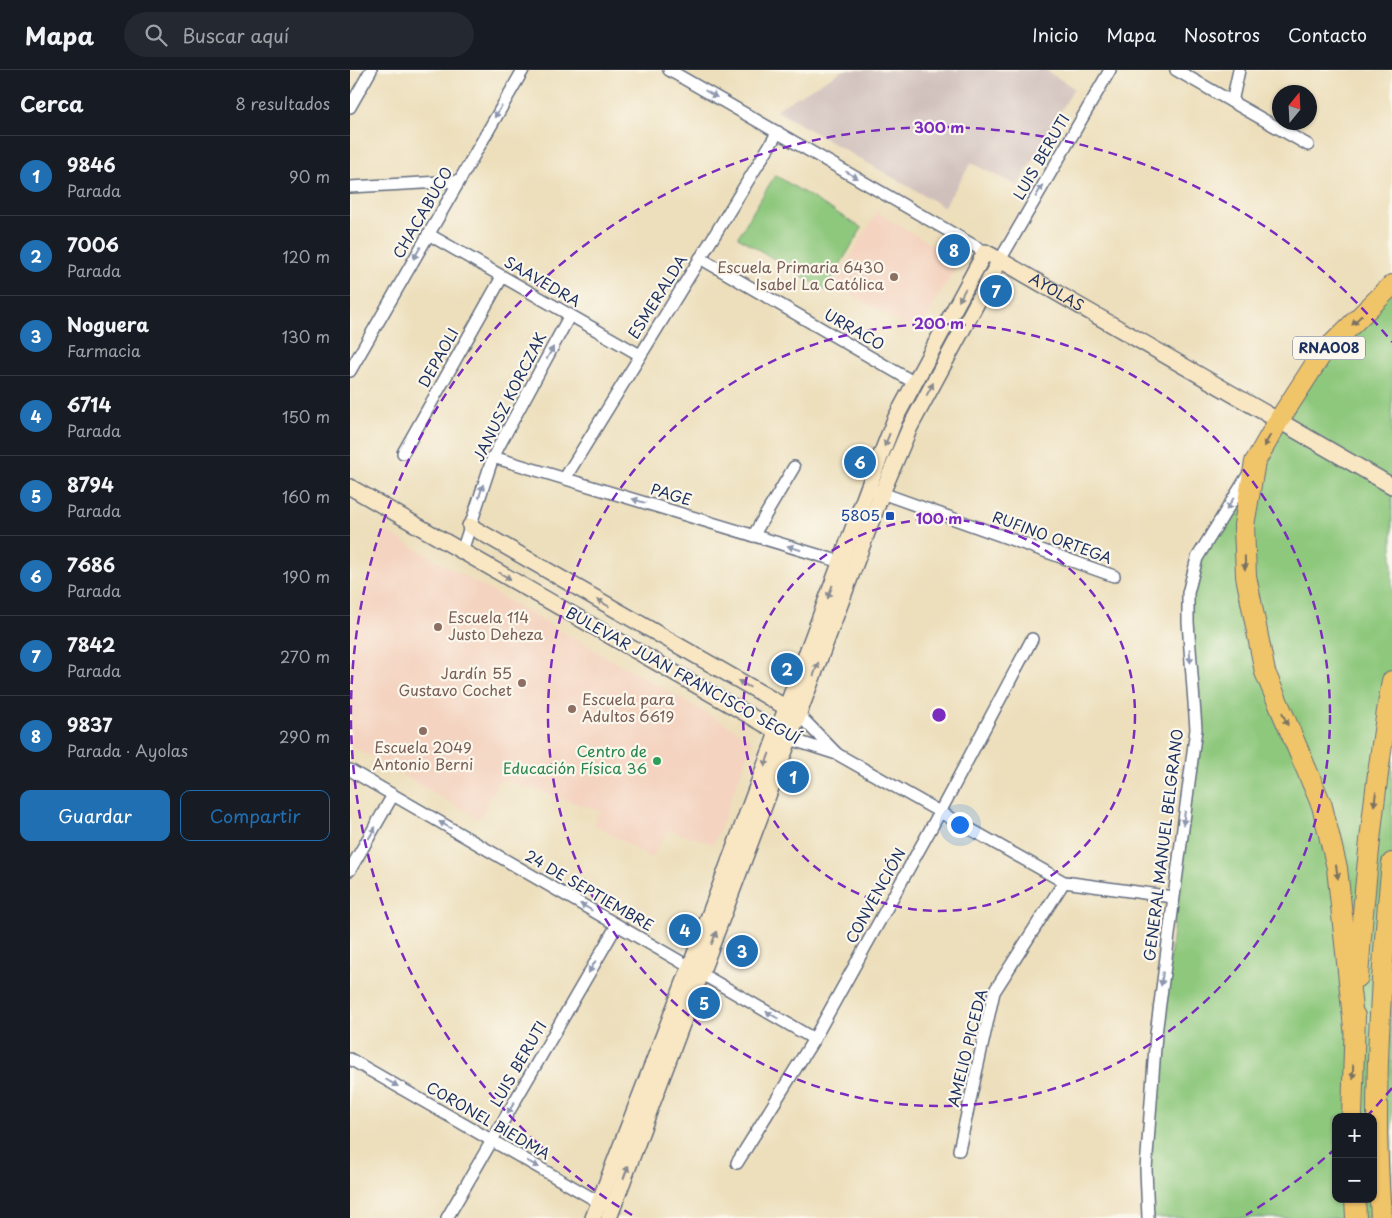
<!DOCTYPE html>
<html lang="es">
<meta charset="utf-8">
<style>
body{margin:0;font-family:"Playpen Sans",sans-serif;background:#242831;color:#f1f3f6}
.controls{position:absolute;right:15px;bottom:15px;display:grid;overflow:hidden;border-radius:10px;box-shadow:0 1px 4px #0004}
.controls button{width:45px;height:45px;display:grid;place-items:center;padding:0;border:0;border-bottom:1px solid #363941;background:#171b24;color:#f1f3f6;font:25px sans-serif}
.compass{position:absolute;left:922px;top:15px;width:45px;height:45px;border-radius:50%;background:#171b24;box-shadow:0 1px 4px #0004;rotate:18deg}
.you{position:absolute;left:609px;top:754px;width:18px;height:18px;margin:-12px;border:4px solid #fff;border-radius:50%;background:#1a73e8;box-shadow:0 0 0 8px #1a73e833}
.badge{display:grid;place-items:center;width:32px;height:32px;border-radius:50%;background:#1f6fb2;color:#fff;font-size:16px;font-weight:700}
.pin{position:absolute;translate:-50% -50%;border:2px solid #fff;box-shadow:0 1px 5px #0006}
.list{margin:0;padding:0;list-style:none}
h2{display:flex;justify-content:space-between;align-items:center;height:65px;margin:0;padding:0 20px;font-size:21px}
h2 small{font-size:16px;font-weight:400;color:#9ea1a6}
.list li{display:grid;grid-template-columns:32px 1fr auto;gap:15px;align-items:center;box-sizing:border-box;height:80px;padding:0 20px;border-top:1px solid #363941}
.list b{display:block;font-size:19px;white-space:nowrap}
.list p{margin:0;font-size:16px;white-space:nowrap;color:#9ea1a6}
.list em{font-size:16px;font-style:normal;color:#9ea1a6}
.actions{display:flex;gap:10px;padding:15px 20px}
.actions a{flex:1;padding:11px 0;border:1px solid #1f6fb2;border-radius:10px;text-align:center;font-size:18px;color:#1f6fb2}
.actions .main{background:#1f6fb2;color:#fff}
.icon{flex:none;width:28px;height:28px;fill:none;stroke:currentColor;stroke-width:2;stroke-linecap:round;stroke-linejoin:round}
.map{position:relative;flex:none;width:1042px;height:1148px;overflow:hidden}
header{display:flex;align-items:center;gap:30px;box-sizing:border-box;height:70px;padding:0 25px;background:#171b24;border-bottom:1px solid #363941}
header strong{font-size:24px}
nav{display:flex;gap:28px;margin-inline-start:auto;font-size:18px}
.search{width:350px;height:45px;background:#242831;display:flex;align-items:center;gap:12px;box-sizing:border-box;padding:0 18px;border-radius:28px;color:#9ea1a6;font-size:19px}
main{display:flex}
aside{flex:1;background:#171b24}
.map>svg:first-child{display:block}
</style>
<header>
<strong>Mapa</strong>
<div class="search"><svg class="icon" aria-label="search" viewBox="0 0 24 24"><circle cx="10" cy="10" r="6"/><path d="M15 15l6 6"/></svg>Buscar aquí</div>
<nav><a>Inicio</a><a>Mapa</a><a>Nosotros</a><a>Contacto</a></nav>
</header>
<main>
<aside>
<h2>Cerca<small>8 resultados</small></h2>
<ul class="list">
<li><span class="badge">1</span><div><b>9846</b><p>Parada</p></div><em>90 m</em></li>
<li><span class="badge">2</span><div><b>7006</b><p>Parada</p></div><em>120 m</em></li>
<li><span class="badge">3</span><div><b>Noguera</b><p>Farmacia</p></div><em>130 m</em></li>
<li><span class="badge">4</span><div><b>6714</b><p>Parada</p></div><em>150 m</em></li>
<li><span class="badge">5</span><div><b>8794</b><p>Parada</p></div><em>160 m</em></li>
<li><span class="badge">6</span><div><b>7686</b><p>Parada</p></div><em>190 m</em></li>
<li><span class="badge">7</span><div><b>7842</b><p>Parada</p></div><em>270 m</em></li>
<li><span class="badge">8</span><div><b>9837</b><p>Parada · Ayolas</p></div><em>290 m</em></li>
</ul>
<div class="actions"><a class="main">Guardar</a><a>Compartir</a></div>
</aside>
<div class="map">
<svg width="1042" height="1148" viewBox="0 0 1042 1148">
<rect width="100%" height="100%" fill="#fbf7ec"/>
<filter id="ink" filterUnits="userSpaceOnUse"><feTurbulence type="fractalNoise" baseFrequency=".02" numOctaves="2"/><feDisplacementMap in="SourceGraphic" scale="10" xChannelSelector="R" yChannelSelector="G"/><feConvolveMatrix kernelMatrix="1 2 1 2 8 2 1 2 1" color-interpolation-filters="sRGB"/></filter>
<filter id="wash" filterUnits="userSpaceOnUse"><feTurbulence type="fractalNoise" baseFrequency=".0096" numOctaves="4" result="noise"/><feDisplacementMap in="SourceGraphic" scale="20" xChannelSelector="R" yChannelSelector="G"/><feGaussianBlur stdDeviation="1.12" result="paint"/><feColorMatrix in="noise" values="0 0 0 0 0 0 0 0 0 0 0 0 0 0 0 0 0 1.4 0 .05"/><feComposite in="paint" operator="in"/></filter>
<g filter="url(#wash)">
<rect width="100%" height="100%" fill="#eddfbc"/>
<g fill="#f4d3c0">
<polygon points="527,142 601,186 604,200 567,263 484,214"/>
<polygon points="35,461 400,668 402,673 364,774 318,760 301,788 243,754 250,741 150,709 129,749 0,675 0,563"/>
</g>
<polygon fill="#d0c0bc" points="493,0 695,0 724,18 668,116 621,93 594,137 425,40"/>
<g fill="#8ec87d" stroke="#547c6e" fill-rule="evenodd">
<polygon points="425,105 512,158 475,220 388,167"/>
<path d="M1042 215V1148H798L796 1099 846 659 838 552 847 488 929 350ZM986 1047H1023V1129H986Z"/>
</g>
</g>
<g filter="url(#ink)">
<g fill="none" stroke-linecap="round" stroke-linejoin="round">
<defs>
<g id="street">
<polyline points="319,0 635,182"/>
<polyline points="826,0 958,75"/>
<polyline points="882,32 889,0"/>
<polyline points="0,37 21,0"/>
<polyline points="0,117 109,111"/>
<polyline points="78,164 290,285"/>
<polyline points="350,188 565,313"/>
<polyline points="650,190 760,0"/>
<polyline points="0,301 173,0"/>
<polyline points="53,383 152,207"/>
<polyline points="143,387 491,492"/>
<polyline points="215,408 428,62"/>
<polyline points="526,421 764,506"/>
<polyline points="403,466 444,397"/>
<polyline points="112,481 143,387 220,245"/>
<polyline points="449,645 486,683"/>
<polyline points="440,669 487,684 714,812 823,827"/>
<polyline points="0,700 464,969"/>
<polyline points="0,800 43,725"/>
<polyline points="0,989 254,1135"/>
<polyline points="609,1080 644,922 714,812"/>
<polyline points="387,1093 464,969 590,742 682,569"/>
<polyline points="97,1148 267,855"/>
<polyline points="798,1148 796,1099 806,964 846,659 838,552 838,523 847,488 898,405"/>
</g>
<g id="secondary">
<polyline points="0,417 435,666"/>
<polyline points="120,456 444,642"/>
<path id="s1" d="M243 1148 340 897 518 418 545 349 635 182 650 190 1042 416"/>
<polyline points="259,1148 532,423 560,357 650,190"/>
</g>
<g id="highway">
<path d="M1008 907C1015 808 1025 709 1042 611"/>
<polyline points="1004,958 987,798 972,736 915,602 896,506 894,455 905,392 929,350 971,285 1042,215"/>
<polyline points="1002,1047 1005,946"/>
<polyline points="1005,1129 1006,1148"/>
<path d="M1031 1148C1029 1116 1027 1084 1027 1052 1027 966 1033 879 1042 793"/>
</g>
</defs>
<use href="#street" stroke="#646d7f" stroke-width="14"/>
<use href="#secondary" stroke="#646d7f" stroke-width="18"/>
<use href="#highway" stroke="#646d7f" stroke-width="22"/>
<use href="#street" stroke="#fff" stroke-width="11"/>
<use href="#secondary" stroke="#f9e7c3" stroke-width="15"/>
<use href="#highway" stroke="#f0c469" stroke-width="20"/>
</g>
<defs><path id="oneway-solid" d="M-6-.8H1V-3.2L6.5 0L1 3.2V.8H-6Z" transform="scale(1.25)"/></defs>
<g fill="#8d97ae">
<use href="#oneway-solid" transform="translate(361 24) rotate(30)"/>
<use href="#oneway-solid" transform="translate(148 42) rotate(120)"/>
<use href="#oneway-solid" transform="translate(502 105) rotate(30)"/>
<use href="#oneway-solid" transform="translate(689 121) rotate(-60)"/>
<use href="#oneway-solid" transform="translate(67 183) rotate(120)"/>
<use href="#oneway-solid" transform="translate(200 283) rotate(-61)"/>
<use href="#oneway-solid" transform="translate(131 421) rotate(-72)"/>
<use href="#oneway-solid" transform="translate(289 431) rotate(-163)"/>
<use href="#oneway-solid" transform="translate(880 434) rotate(121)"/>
<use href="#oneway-solid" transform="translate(444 478) rotate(-163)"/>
<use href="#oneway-solid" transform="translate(840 586) rotate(86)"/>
<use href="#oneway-solid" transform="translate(834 748) rotate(98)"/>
<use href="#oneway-solid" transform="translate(95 755) rotate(-150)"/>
<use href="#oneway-solid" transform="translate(22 763) rotate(-60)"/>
<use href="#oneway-solid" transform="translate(236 837) rotate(-150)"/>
<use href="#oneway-solid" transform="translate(242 897) rotate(120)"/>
<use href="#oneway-solid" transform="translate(812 909) rotate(97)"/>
<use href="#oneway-solid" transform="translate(422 945) rotate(-150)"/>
<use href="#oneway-solid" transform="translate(42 1013) rotate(30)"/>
<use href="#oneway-solid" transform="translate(161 1038) rotate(120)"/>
<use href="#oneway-solid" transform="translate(183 1094) rotate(30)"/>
</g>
<g fill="#8a8b90">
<use href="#oneway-solid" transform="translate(612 225) rotate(118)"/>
<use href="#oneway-solid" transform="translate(580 319) rotate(-62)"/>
<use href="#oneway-solid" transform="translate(537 370) rotate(112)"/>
<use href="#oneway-solid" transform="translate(155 506) rotate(30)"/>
<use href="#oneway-solid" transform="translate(480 522) rotate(110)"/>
<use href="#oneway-solid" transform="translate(253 533) rotate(-150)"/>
<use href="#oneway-solid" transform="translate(466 599) rotate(-70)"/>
<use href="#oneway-solid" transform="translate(394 614) rotate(-150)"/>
<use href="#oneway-solid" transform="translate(417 690) rotate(110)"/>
<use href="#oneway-solid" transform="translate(364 868) rotate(-69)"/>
<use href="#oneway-solid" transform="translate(276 1102) rotate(-69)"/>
</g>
<g fill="#7b7263">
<use href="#oneway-solid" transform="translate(1007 250) rotate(135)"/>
<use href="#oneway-solid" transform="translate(917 371) rotate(119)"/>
<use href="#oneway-solid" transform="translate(895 493) rotate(89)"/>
<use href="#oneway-solid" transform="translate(935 649) rotate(67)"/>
<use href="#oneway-solid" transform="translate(1025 729) rotate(98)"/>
<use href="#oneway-solid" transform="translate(987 802) rotate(82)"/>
<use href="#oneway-solid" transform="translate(1003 1002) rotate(91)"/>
</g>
</g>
<g fill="none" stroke="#7b2cbf" stroke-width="2.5" stroke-dasharray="9 6">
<circle cx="589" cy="645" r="196"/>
<circle cx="589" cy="645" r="391"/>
<path d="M1042 1018A587 587 0 0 1 1018 1045M986 1078A587 587 0 0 1 896 1145M282 1145A587 587 0 1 1 1042 272"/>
</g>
<g fill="#8d6e63" stroke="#fbf7ec" stroke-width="2">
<circle cx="544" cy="207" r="5"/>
<circle cx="88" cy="557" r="5"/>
<circle cx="172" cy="613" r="5"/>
<circle cx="222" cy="639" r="5"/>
<circle cx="73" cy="661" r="5"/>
</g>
<rect fill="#1a4fb4" stroke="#fbf7ec" stroke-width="2" x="535" y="441" width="10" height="10" rx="2.5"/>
<circle fill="#2e9e5b" stroke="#fbf7ec" stroke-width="2" cx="307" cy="691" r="5"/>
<g text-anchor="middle" stroke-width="4.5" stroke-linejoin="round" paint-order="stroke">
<rect fill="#fbf7ec" stroke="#5e6b89" stroke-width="1" x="943" y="266.5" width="72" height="23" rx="4"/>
<g font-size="14" font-weight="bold" fill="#1b2f5e">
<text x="979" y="283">RNA008</text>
</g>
<g font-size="15" fill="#1b2f5e" stroke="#fbf7ec">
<text transform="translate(692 87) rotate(-60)" y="5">LUIS BERUTI</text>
<text transform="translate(73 143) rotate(-60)" y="5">CHACABUCO</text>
<text transform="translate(192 212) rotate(30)" y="5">SAAVEDRA</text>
<text dy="5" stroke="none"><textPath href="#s1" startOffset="1126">AYOLAS</textPath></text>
<text transform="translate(308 227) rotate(-58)" y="5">ESMERALDA</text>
<text transform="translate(504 260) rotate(30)" y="5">URRACO</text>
<text transform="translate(89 288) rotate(-61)" y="5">DEPAOLI</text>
<text transform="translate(160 327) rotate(-63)" y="5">JANUSZ KORCZAK</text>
<text transform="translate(321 425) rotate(17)" y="5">PAGE</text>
<text transform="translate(702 468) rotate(20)" y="5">RUFINO ORTEGA</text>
<text transform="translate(333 606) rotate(29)" y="5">BULEVAR JUAN FRANCISCO SEGUÍ</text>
<text transform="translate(814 775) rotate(-83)" y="5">GENERAL MANUEL BELGRANO</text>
<text transform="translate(239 821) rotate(30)" y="5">24 DE SEPTIEMBRE</text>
<text transform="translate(526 826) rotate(-61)" y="5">CONVENCIÓN</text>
<text transform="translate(618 978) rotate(-76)" y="5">AMELIO PICEDA</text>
<text transform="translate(169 994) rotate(-60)" y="5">LUIS BERUTI</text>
<text transform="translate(138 1051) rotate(30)" y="5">CORONEL BIEDMA</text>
</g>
<g font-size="15" fill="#785e54" stroke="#fbf7ec" text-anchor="end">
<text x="534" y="203">Escuela Primaria 6430<tspan x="534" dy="17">Isabel La Católica</tspan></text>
<text x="98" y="553" text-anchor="start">Escuela 114<tspan x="98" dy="17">Justo Deheza</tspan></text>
<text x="162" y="609">Jardín 55<tspan x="162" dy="17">Gustavo Cochet</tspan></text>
<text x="232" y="635" text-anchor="start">Escuela para<tspan x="232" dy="17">Adultos 6619</tspan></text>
<text x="73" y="683" text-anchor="middle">Escuela 2049<tspan x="73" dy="17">Antonio Berni</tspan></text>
</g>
<g font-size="15" fill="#164399" stroke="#fbf7ec" text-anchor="end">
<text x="530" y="451">5805</text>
</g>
<g font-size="15" fill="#27864d" stroke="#fbf7ec" text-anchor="end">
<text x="297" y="687">Centro de<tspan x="297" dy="17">Educación Física 36</tspan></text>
</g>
</g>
<circle cx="589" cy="645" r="8" fill="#7b2cbf" stroke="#fbf7ec" stroke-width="2.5"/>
<g font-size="15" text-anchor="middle" font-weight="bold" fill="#7b2cbf" stroke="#fbf7ec" stroke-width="4.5" stroke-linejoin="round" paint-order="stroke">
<text x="589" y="63">300 m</text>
<text x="589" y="259">200 m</text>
<text x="589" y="454">100 m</text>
</g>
</svg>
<div class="controls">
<button>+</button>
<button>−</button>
</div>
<svg class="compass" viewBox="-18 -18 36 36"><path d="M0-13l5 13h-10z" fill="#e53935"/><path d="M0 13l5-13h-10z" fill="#9ea1a6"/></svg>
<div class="you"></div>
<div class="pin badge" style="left:443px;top:707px">1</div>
<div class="pin badge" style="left:437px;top:599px">2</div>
<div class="pin badge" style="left:392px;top:881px">3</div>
<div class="pin badge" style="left:335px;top:860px">4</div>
<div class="pin badge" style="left:354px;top:933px">5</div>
<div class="pin badge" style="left:510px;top:392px">6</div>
<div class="pin badge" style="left:646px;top:221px">7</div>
<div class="pin badge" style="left:604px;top:180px">8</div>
</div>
</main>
